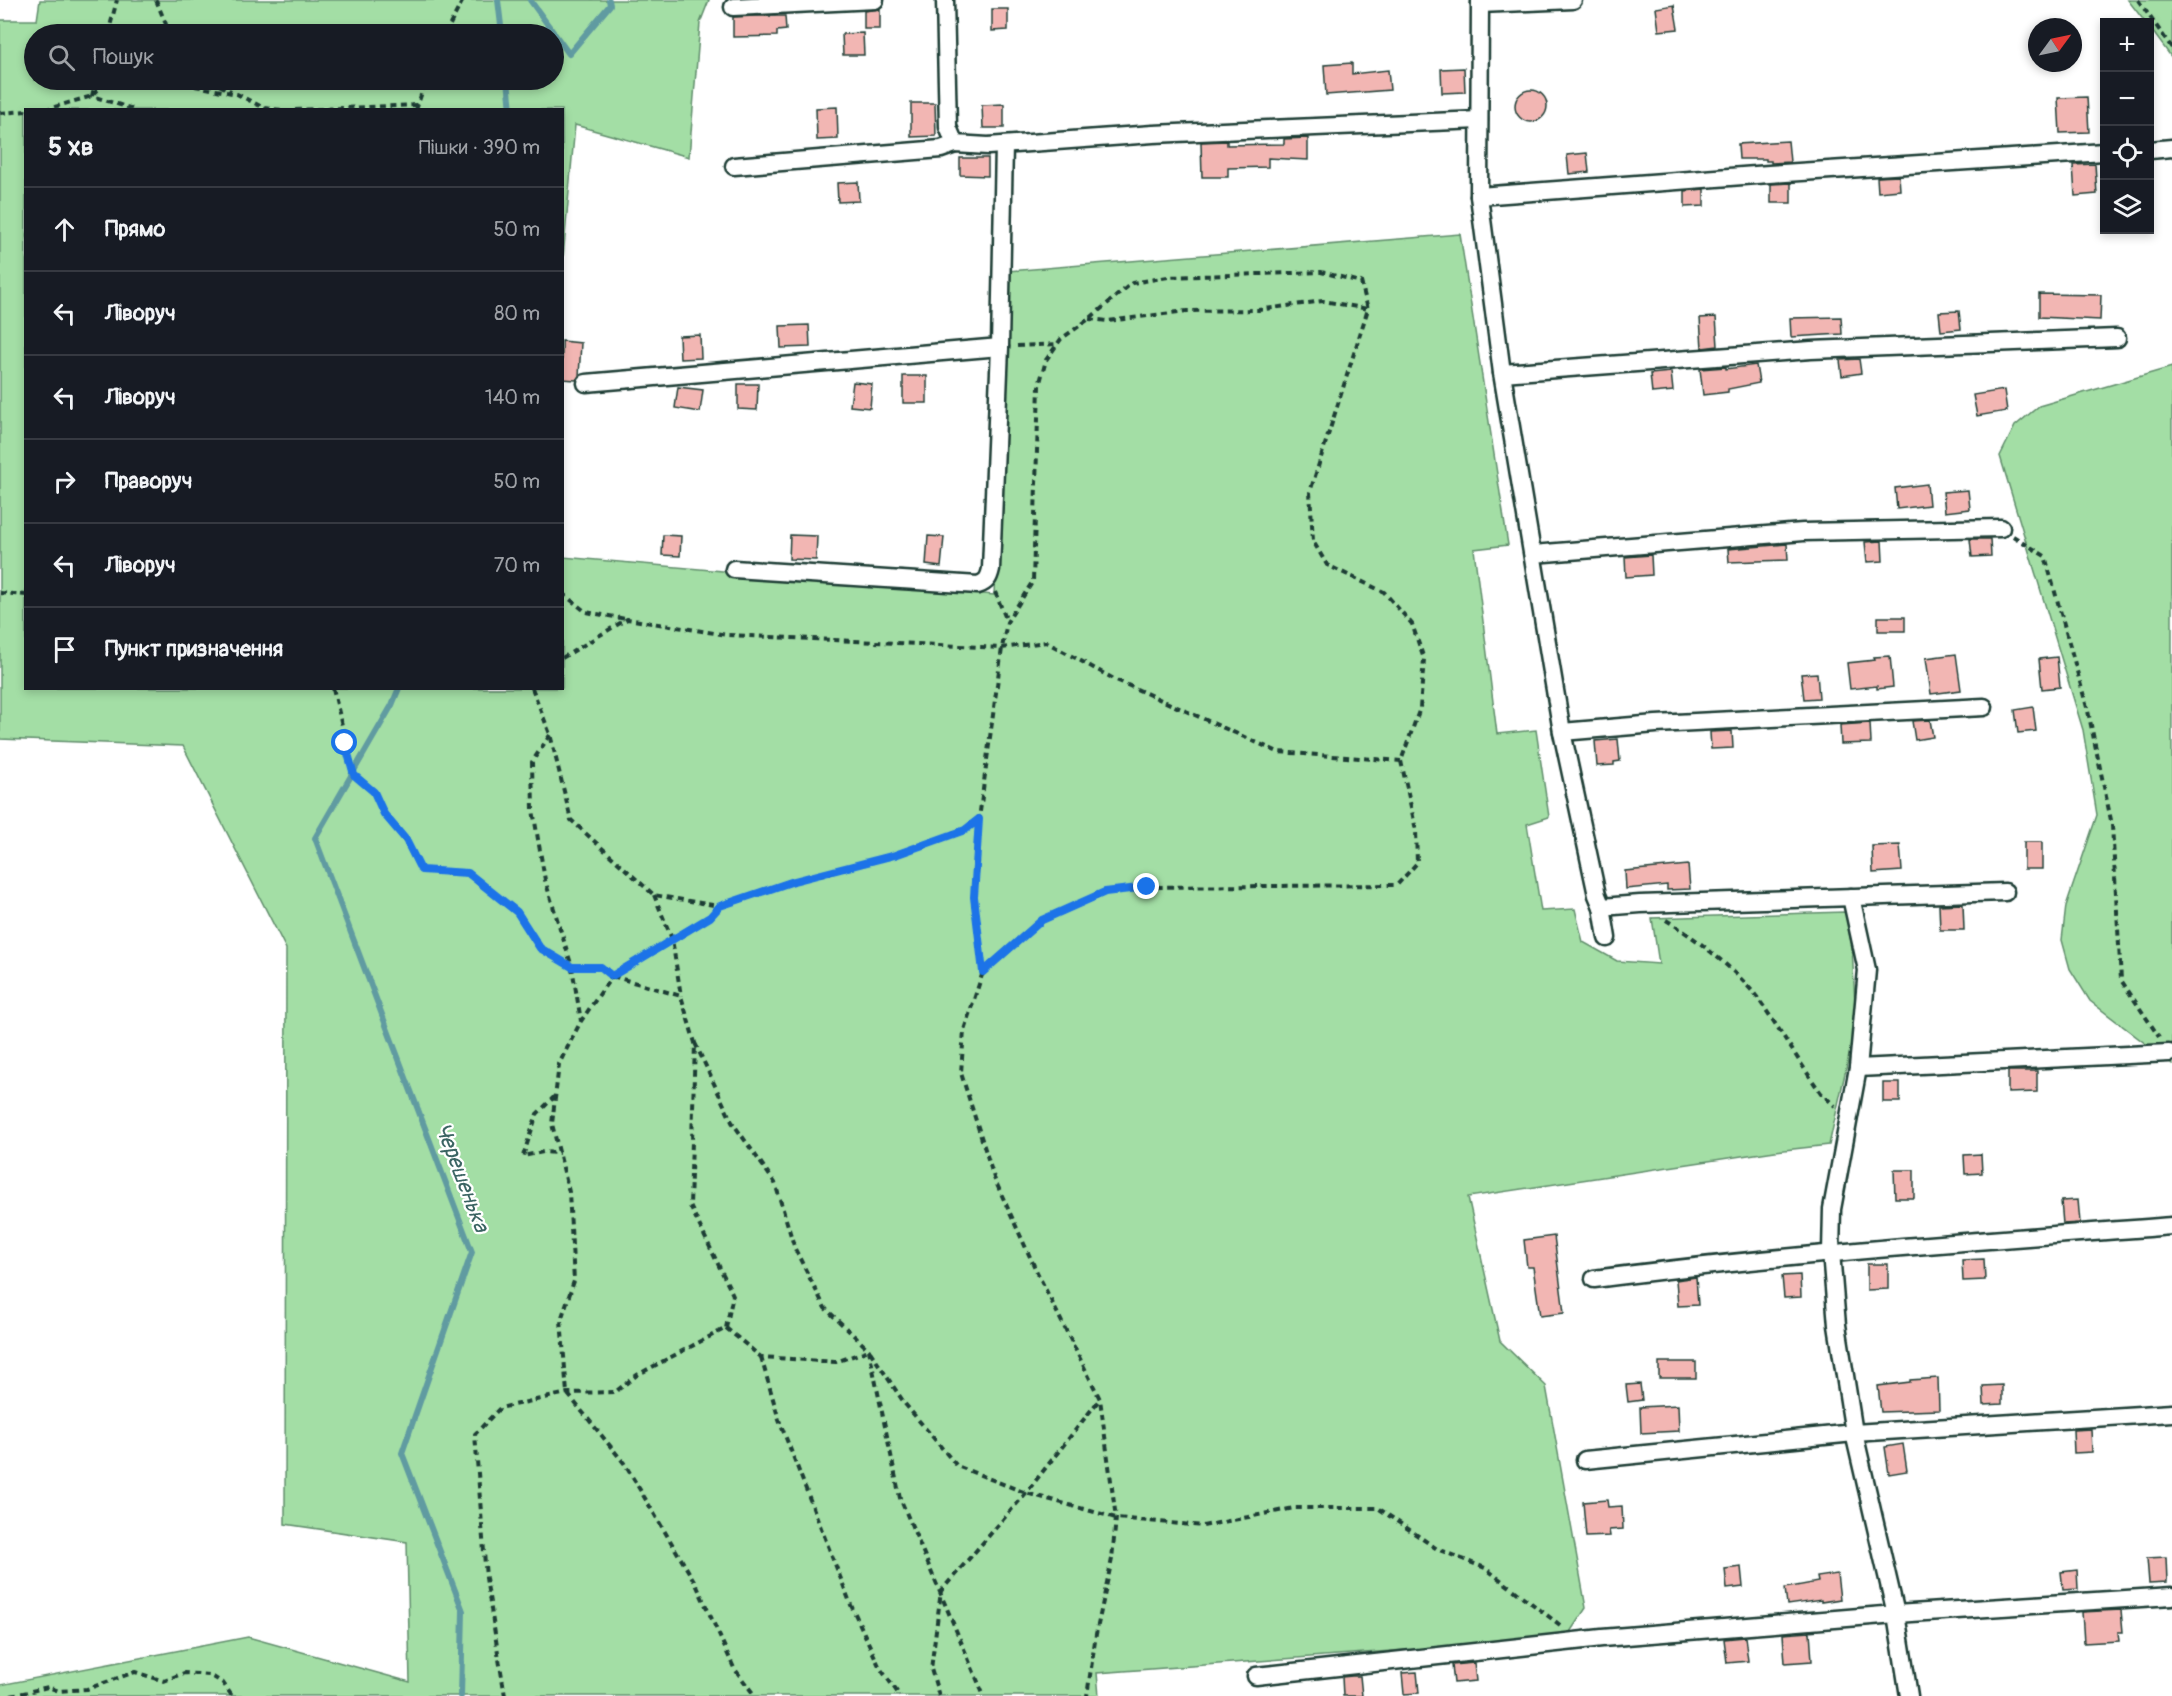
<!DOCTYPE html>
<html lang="uk">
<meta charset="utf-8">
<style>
body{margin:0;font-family:Pangolin,sans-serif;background:#20242c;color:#f1f3f6}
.controls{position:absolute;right:18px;top:18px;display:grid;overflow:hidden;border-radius:0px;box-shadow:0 3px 9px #0003}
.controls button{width:54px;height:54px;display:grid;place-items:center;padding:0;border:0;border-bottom:2px solid #363941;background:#171b24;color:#f1f3f6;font:30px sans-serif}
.compass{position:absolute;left:2028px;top:18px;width:54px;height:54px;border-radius:50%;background:#171b24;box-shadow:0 3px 9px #0003;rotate:57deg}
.stop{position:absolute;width:18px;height:18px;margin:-14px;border:4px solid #1a73e8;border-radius:50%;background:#fff}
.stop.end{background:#1a73e8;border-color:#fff;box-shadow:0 2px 6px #0008}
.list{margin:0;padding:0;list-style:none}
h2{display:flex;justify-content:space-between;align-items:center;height:78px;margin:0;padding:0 24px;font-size:26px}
h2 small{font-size:20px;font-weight:400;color:#9ea1a6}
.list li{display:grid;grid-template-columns:39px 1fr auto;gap:18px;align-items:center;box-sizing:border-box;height:84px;padding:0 24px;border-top:2px solid #363941}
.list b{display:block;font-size:22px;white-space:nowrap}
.list em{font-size:20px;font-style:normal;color:#9ea1a6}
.icon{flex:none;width:33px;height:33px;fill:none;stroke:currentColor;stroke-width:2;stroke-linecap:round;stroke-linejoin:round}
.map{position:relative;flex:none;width:2172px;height:1696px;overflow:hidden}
.search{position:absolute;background:#171b24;box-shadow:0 3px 9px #0003;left:24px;top:24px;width:540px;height:66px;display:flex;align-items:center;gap:15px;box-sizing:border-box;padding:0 21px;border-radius:33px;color:#9ea1a6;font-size:22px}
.panel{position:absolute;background:#171b24;box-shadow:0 3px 9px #0003;left:24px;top:108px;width:540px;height:582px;border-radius:0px}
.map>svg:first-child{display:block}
</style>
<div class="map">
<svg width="2172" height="1696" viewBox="0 0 2172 1696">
<rect width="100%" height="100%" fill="#fff"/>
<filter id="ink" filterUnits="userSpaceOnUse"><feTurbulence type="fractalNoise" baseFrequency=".0167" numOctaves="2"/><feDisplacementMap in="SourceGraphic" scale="12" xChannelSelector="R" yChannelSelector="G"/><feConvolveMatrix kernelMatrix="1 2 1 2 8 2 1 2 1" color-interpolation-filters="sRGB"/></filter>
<g filter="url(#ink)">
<g fill="#a3dea5" stroke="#618e6c" stroke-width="1.5" fill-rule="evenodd">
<path d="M40 0H709L700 23 689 157 575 125 563 258 562 110H26V688H562L563 557 994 595 1008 271 1460 234 1508 545 1474 549 1497 734 1536 730 1549 817 1527 824 1541 911 1575 909 1583 942 1617 961 1659 964 1652 918 1845 912 1852 946 1856 1024 1829 1145 1775 1151 1468 1197 1500 1341 1546 1386 1586 1608 1566 1638 1097 1673 1099 1696H0V1685L248 1637 410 1682 407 1542 285 1524 286 949 183 746 0 739V20H37ZM34 34H554V80H34Z"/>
<polygon points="2128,0 2172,0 2172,58 2150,28 2150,22 2145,22"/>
<polygon points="2172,367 2172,1064 2090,1001 2070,969 2062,940 2066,906 2097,815 2083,730 2000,456 2015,426 2039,406"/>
</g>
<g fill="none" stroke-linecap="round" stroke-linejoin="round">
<g stroke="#609ba1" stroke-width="6">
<polyline points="498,0 502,34"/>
<polyline points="530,0 569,54 610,5 609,0"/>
<polyline points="508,80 511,110"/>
<polyline points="399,688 392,705 315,838 472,1252 402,1453 463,1611 461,1696"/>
</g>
</g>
<g fill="#f2b6b3" stroke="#1f3d34" stroke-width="1.5">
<polygon points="1674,5 1678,29 1659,31 1656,8"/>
<polygon points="880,9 880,29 864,29 864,11"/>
<polygon points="992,9 1008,9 1008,30 992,31"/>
<polygon points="755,16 785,16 786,30 777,31 777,36 733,37 733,17"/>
<polygon points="863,33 864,55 843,55 842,34"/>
<polygon points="1352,63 1352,74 1388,70 1390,90 1326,95 1324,65"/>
<polygon points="1464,68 1465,92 1442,93 1441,69"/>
<circle cx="1531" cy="106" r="16"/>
<polygon points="2087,97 2089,132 2060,133 2058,98"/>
<polygon points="911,103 935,103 936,136 911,137"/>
<polygon points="1004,104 1004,128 983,128 982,105"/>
<polygon points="837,107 838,139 817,140 816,108"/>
<polygon points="1308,138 1308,160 1268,158 1268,167 1228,168 1228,177 1202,177 1201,142 1227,141 1227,145 1284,144 1284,139"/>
<polygon points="1788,141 1790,162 1771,163 1771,161 1766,161 1766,159 1739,159 1738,144"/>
<polygon points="1587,153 1589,172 1569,174 1567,155"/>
<polygon points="960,158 988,158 988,176 960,175"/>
<polygon points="2095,164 2097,194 2075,196 2073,165"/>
<polygon points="1899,176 1900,190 1878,192 1877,177"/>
<polygon points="858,182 859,201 838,202 837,183"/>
<polygon points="1791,183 1791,203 1771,203 1771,184"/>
<polygon points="1704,189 1704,206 1685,207 1685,191"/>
<polygon points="2039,294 2101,295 2100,320 2039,317"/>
<polygon points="1959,311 1961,329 1941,331 1939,312"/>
<polygon points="1716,317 1718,346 1702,348 1700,318"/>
<polygon points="1841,317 1842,334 1791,337 1790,318"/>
<polygon points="809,325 810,347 781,348 780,326"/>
<polygon points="700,335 701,358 680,359 679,336"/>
<polygon points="562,341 581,343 579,376 576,380 562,379"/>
<polygon points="1859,359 1861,373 1842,376 1840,360"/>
<polygon points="1756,365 1759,383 1728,389 1728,392 1703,395 1700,369 1726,367 1726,369"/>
<polygon points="1671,372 1673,391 1652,393 1650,374"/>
<rect x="903" y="376" width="24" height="27"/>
<polygon points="853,382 872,384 870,408 850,406"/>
<polygon points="738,384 758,384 757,410 738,409"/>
<polygon points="678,387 703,390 700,412 675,408"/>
<polygon points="2004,390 2007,411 1977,416 1973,395"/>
<polygon points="1927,484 1929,505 1897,509 1895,488"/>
<polygon points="1968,490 1970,509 1945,512 1943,492"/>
<polygon points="663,535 681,536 680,556 662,555"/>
<polygon points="790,535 817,536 816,560 789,559"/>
<polygon points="928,536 944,537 941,567 926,565"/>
<polygon points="1970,539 1990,539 1991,556 1972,557"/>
<polygon points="1882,541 1883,561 1867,562 1865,542"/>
<polygon points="1787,544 1788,560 1729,562 1728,549"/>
<polygon points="1651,555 1652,575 1626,577 1625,557"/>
<rect x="1878" y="617" width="27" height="14"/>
<polygon points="1956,654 1961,690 1931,694 1926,658"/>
<polygon points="1890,656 1893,687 1877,689 1877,686 1850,689 1847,663 1875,660 1874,657"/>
<polygon points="2057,657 2060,687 2042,689 2039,659"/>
<polygon points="1817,673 1819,698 1804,699 1801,674"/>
<polygon points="2033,707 2036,731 2018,733 2015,710"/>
<polygon points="1930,720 1933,737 1915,740 1912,721"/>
<polygon points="1870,723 1871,743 1841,744 1840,725"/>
<polygon points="1732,731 1733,748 1711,749 1710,732"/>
<polygon points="1618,739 1620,761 1614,762 1614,765 1597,766 1595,741"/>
<rect x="2024" y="842" width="18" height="27"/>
<polygon points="1900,845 1902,871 1873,873 1872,846"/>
<polygon points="1688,865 1690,889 1667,890 1667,885 1626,889 1625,871"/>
<polygon points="1963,904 1964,930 1940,930 1939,905"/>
<polygon points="2008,1071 2037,1071 2037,1092 2008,1093"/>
<rect x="1883" y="1083" width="17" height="19"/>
<polygon points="1981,1154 1982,1173 1965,1174 1964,1155"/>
<polygon points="1894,1170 1914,1170 1914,1198 1895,1198"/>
<polygon points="2078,1200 2080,1223 2063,1224 2061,1201"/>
<polygon points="1554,1236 1564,1313 1540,1316 1533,1267 1527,1267 1524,1240"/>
<polygon points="1984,1259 1985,1280 1963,1281 1962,1260"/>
<polygon points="1867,1264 1888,1264 1888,1289 1867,1290"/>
<polygon points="1800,1275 1801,1297 1784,1298 1782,1276"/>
<polygon points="1696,1277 1698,1305 1678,1306 1676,1280"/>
<rect x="1659" y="1362" width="37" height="16"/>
<polygon points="1938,1378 1939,1410 1881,1412 1878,1386 1910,1382 1910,1380"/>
<polygon points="1640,1384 1642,1400 1628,1402 1626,1385"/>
<polygon points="2002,1385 2002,1404 1984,1405 1983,1386"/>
<polygon points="1678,1405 1679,1431 1641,1433 1640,1407"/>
<polygon points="2091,1429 2092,1452 2074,1453 2073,1430"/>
<polygon points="1903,1444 1907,1471 1889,1474 1885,1447"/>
<polygon points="1607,1500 1608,1507 1622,1506 1623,1529 1609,1530 1610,1536 1586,1537 1583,1502"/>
<polygon points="2166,1557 2167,1582 2149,1583 2147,1558"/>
<polygon points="1741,1567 1743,1587 1727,1589 1725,1569"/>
<polygon points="2077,1570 2078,1589 2063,1590 2061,1572"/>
<polygon points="1837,1574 1840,1599 1821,1602 1821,1600 1787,1605 1785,1588 1818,1582 1817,1577"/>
<polygon points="2121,1610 2123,1632 2118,1632 2119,1641 2084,1643 2082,1612"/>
<polygon points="1810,1632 1812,1661 1785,1663 1783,1634"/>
<polygon points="1745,1637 1748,1661 1727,1663 1724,1639"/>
<polygon points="1474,1663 1476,1681 1454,1683 1452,1665"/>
<polygon points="1417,1672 1419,1693 1404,1694 1402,1673"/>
<polygon points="1352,1676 1360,1676 1362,1696 1343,1696 1342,1677"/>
</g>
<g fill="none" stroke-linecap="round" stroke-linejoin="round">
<defs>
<g id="minor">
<polyline points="945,0 948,127 955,144 988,146 1153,134 1479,120"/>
<polyline points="1480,0 1479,196 1502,373 1562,732 1597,895 1602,907 1607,938"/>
<polyline points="1480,4 1573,0"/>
<polyline points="733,7 875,0"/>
<polyline points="2150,150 2172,148"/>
<polyline points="734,166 941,149 955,144"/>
<polyline points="1479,196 1769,174 2104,152"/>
<polyline points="1502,373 1811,350 2117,338"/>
<polyline points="586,383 1000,347"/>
<polyline points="1533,554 1803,532 2001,528"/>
<path d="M734 569 978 585C987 582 989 578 991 569L1000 347 1004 145"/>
<polyline points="1562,732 1656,724 1984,707"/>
<polyline points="1851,897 1867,970 1858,1068 1832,1209 1831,1252 1837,1325 1854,1433 1896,1614 1909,1696"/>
<polyline points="1602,907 1640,904 2005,892"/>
<polyline points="1858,1068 2169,1053"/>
<path d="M1594 1279C1786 1254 1979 1241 2172 1226"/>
<polyline points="1585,1460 1854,1433 2172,1413"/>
<polyline points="1256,1676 1602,1638 1896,1614 2172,1596"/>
</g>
</defs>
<use href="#minor" stroke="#1f3d34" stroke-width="21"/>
<g stroke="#1f3d34" stroke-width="4" stroke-dasharray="6 4.5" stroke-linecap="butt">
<polyline points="156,0 170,34"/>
<polyline points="2138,0 2172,48"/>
<polyline points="108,34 117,0"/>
<polyline points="445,34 463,0"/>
<polyline points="96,80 92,96 136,110"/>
<polyline points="164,80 237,94 264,108 282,110"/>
<polyline points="210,80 231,91"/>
<polyline points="44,110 92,96 107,80"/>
<polyline points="295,110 417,105"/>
<polyline points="416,110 426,80"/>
<polyline points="0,113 26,111"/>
<polyline points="1089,319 1108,321 1187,311 1258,310 1323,301 1368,309"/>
<polyline points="1017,346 1057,344"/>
<polyline points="2013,536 2045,556 2088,711 2112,825 2121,980 2159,1037"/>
<polyline points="995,592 1007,621"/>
<polyline points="0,593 26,595"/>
<polyline points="562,593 586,612 626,619"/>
<polyline points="562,658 627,619 727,635 1002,648 1046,642 1114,679 1278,752 1401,761"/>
<polyline points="333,688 354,775 374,792 384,814 406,840 421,870 468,873 517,912 540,948 572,967 601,967 612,976 681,996 695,1043 690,1206 733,1295 726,1328 637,1375 615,1392 567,1393 500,1408 475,1434 486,1578 505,1696"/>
<polyline points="532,688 550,734 571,820 654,895 719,906 794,881 895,855 965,830 978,820"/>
<polyline points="550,735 532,762 533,810 545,880 572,967 581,1021"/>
<polyline points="654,895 672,939 681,996"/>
<polyline points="719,906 710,917 612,976 581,1021 559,1064 552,1124 569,1192 574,1281 561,1320 567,1393 624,1463 696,1584 734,1668 755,1696"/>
<path d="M1666 920C1695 937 1737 971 1757 997 1779 1028 1799 1062 1821 1093L1835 1106"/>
<polyline points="983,972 1042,920 1105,892 1147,887 1397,885 1417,863 1416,830 1401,761 1420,708 1424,659 1412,624 1384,592 1327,565 1313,541 1310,492 1368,309 1361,282 1321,272 1168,277 1132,283 1089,319 1061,339 1046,360 1039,386 1033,581 1007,622 1002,648 979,819 974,897 983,972 964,1030 961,1073 994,1178 1036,1270 1100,1399 1116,1518 1112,1559 1096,1634 1087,1696"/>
<polyline points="695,1043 732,1122 775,1183 795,1249 825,1308 869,1350 900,1498 984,1696"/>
<polyline points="555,1096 537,1114 523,1156 543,1152 559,1153"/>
<polyline points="726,1328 761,1357 836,1362 869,1350 905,1404 957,1466 1026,1493 1116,1518 1203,1526 1294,1508 1378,1508 1437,1549 1485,1568 1560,1625"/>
<polyline points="761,1357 779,1420 851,1605 880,1668 900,1696"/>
<polyline points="11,1696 48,1687 59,1691 87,1689 135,1672 164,1681 184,1673 210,1675 223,1683 232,1696"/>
<polyline points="939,1696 931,1669 941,1591 1026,1493 1099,1400"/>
</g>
<use href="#minor" stroke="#fff" stroke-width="16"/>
</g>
</g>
<g fill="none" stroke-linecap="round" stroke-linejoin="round" filter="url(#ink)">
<polyline stroke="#1a73e8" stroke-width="8" points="345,743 354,775 374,792 384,814 406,840 421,870 468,873 517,912 540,948 572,967 601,967 612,976 710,917 720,906 794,881 895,855 965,830 979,819 974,897 983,972 1042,920 1105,892 1147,887"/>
</g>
<g text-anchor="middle" stroke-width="4.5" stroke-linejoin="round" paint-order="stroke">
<g font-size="22" font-style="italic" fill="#3a6462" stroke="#fff">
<text transform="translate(463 1177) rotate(69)" y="8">Черешенька</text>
</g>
</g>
</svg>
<div class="controls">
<button>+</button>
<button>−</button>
<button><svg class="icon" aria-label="locate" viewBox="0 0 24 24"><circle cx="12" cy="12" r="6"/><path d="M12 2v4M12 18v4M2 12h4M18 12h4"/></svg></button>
<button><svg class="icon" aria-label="layers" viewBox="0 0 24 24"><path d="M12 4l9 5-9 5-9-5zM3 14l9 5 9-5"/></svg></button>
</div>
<svg class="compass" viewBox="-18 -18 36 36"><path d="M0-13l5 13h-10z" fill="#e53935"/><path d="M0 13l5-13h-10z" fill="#9ea1a6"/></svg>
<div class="stop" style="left:345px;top:743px"></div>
<div class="stop end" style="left:1147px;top:887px"></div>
<div class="search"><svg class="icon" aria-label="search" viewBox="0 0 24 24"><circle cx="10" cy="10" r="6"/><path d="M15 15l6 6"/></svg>Пошук</div>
<section class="panel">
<h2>5 хв<small>Пішки · 390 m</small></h2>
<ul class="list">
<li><svg class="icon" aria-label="ahead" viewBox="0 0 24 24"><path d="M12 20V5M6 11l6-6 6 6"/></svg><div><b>Прямо</b></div><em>50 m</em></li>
<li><svg class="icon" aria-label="left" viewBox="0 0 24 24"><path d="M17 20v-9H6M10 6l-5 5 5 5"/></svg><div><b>Ліворуч</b></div><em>80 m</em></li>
<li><svg class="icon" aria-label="left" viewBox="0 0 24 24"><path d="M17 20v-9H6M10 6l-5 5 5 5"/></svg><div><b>Ліворуч</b></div><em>140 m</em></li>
<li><svg class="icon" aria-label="right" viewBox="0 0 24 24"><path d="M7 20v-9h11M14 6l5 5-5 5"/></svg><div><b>Праворуч</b></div><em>50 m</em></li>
<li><svg class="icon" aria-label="left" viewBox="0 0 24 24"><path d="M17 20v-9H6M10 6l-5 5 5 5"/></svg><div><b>Ліворуч</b></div><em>70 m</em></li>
<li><svg class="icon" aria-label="arrive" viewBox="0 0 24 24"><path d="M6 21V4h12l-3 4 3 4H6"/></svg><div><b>Пункт призначення</b></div></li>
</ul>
</section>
</div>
